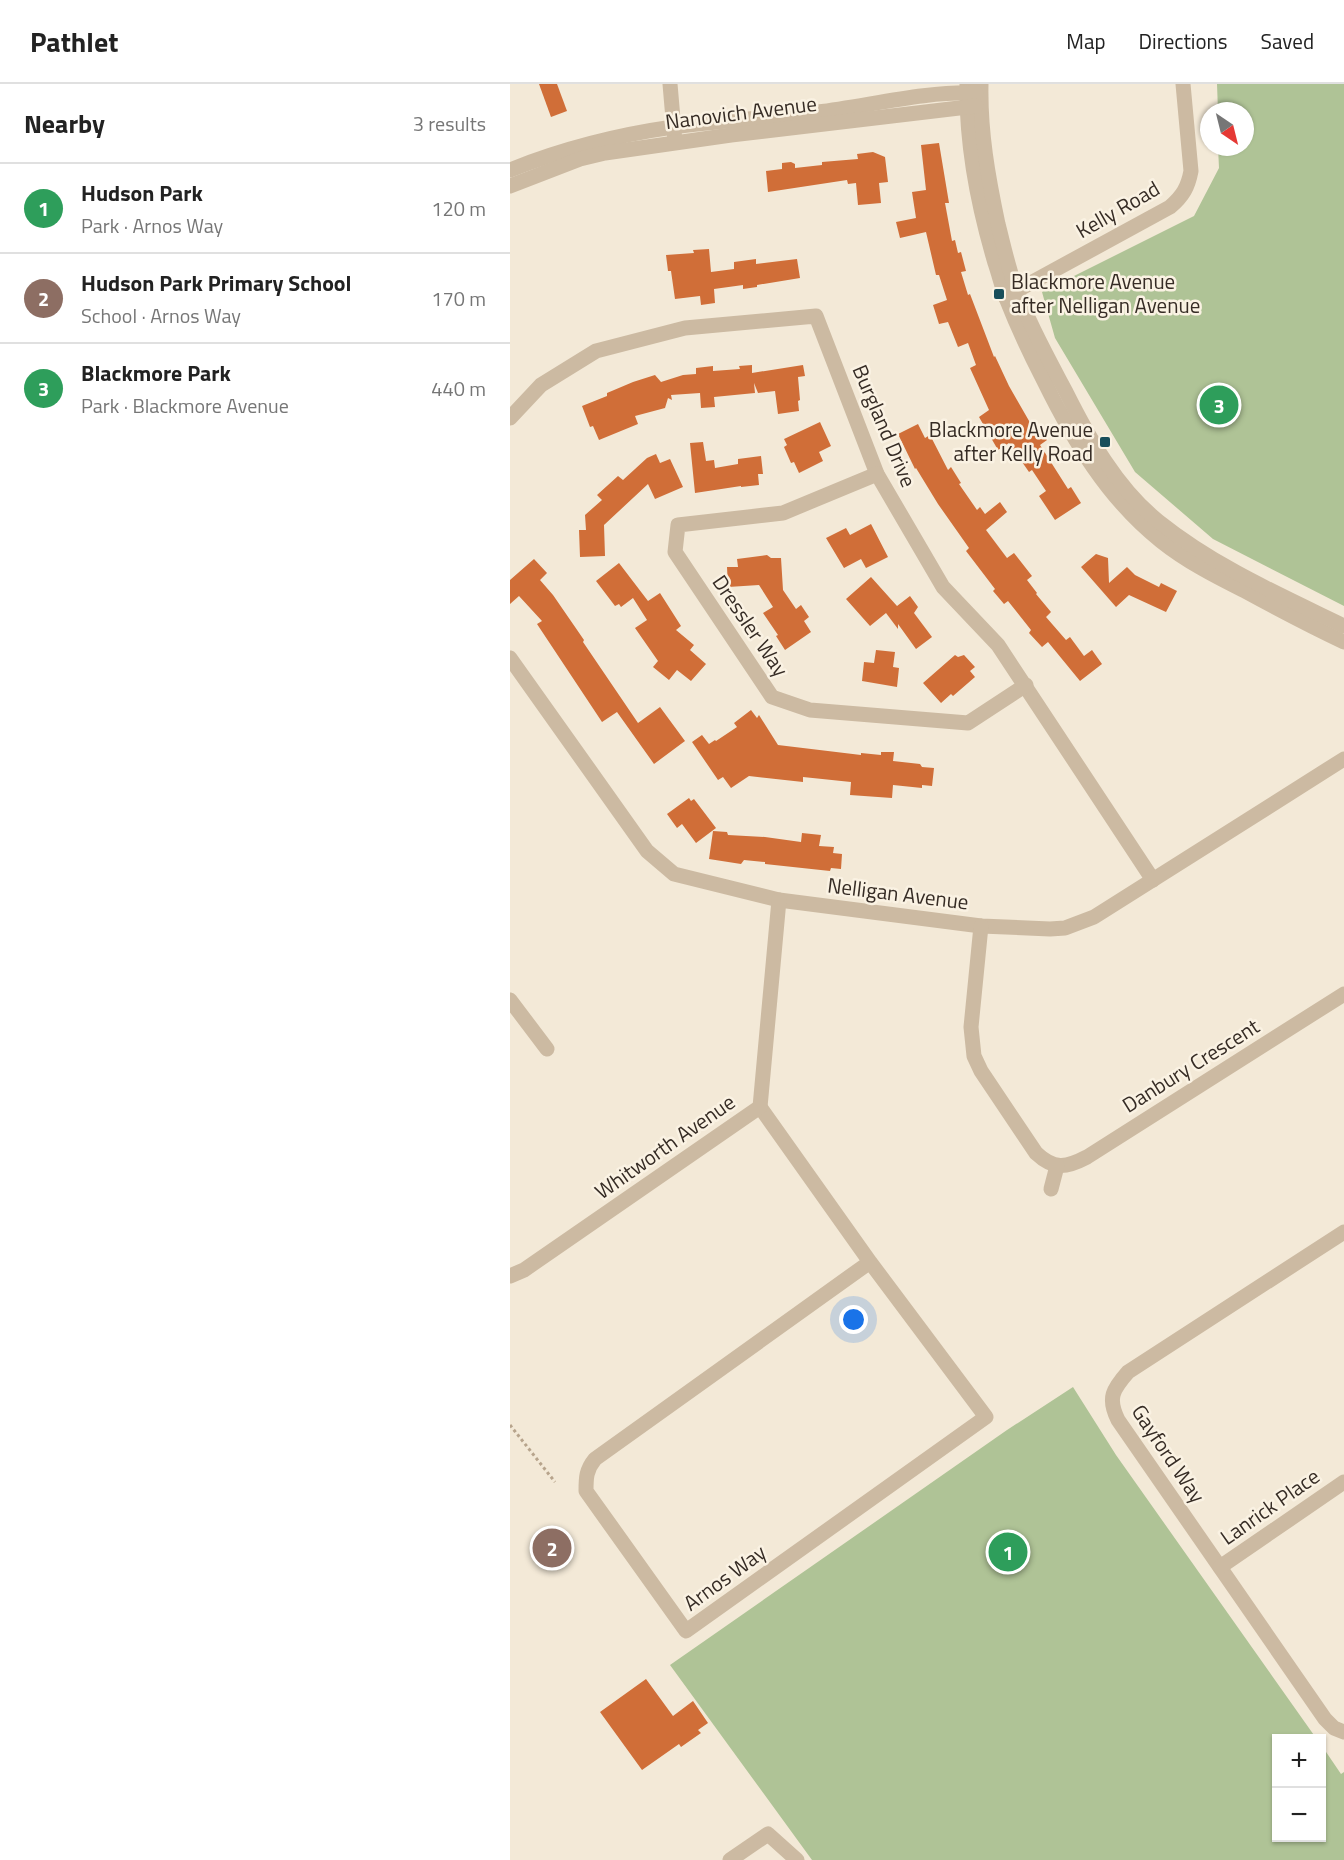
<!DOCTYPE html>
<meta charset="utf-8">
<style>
body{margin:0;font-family:"Titillium Web",sans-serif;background:#f6f6f6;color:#222}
.controls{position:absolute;right:18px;bottom:18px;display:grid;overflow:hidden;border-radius:0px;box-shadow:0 2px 4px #0004}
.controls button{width:54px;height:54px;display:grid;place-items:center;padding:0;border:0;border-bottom:2px solid #e0e0e0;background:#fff;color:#222;font:30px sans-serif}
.compass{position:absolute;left:690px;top:18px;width:54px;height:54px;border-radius:50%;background:#fff;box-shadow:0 2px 4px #0004;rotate:145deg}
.you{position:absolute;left:344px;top:1236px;width:21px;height:21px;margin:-15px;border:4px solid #fff;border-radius:50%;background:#1a73e8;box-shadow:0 0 0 9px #1a73e833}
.badge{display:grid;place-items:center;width:39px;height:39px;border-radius:50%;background:#184e5a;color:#fff;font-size:20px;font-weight:700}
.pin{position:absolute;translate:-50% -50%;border:3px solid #fff;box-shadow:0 2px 6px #0006}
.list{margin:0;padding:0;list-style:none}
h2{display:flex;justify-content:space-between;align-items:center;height:78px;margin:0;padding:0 24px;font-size:26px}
h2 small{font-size:20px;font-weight:400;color:#767676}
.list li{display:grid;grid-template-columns:39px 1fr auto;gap:18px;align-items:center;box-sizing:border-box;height:90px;padding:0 24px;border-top:2px solid #e0e0e0}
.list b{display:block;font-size:22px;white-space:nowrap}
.list p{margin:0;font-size:20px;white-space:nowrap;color:#767676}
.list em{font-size:20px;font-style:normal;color:#767676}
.map{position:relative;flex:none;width:834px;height:1776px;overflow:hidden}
header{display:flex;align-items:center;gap:36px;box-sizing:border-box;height:84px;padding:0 30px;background:#fff;border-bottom:2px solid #e0e0e0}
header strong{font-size:28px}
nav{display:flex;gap:33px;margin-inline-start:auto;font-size:21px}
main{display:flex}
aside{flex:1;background:#fff}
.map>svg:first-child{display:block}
</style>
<header>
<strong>Pathlet</strong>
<nav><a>Map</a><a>Directions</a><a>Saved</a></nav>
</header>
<main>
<aside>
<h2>Nearby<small>3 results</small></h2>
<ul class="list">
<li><span class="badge" style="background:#2e9e5b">1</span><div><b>Hudson Park</b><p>Park · Arnos Way</p></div><em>120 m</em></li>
<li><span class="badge" style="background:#8d6e63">2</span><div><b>Hudson Park Primary School</b><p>School · Arnos Way</p></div><em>170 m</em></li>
<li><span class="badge" style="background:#2e9e5b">3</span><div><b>Blackmore Park</b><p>Park · Blackmore Avenue</p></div><em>440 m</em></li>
</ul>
</aside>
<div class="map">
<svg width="834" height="1776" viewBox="0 0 834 1776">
<rect width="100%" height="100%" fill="#f3e9d7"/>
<g fill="#afc396">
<polygon points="707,0 834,0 834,522 703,455 625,388 545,254 532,208 684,132 709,84 708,63 735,63 735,27 708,27"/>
<polygon points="563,1303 606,1371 806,1654 766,1654 766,1754 812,1754 812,1662 831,1690 834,1688 834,1776 302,1776 160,1581 497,1346"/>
</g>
<g fill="#d06e38">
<polygon points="29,0 47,0 57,27 41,33"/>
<polygon points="429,59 439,119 435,119 442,157 445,156 448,169 451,168 456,187 451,188 458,211 460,210 484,273 485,272 499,302 526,349 530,345 537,356 530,361 558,405 561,403 571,419 545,436 529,412 536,407 522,386 519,388 499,359 488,366 469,333 479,326 460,284 466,281 458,259 448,263 438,238 429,240 423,221 437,216 429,191 426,191 416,148 390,154 386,138 406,134 402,108 416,106 411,61"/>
<polygon points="363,68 375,73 378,98 369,99 371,119 348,121 346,99 338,100 337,96 258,108 256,87 272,85 272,79 281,78 285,80 285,84 312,81 312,78 348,75 347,70"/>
<polygon points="199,165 201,188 224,185 224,178 246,175 246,180 287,175 290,194 247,201 247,203 233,205 233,201 204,205 205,219 191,221 190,212 165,215 161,187 158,187 156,171 184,169 183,166"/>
<polygon points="242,281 242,289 293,281 295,292 288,293 290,316 288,317 289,327 268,330 265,307 248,309 244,299 245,309 204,313 205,323 191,324 190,309 161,311 162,316 158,314 155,324 125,332 128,340 89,356 83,342 80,343 72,322 97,312 97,309 123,298 145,291 151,298 173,291 186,290 186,284 203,282 203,287 230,285 229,282"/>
<polygon points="310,338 321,362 309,368 313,377 289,389 284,378 281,379 274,363 277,361 274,355"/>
<polygon points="408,340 415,354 420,351 438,386 441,383 451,399 449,400 467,426 470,423 475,430 490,418 497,428 476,446 497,474 504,469 522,492 517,496 527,509 526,510 541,528 536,533 556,556 560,553 574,572 582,566 592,580 570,597 538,558 532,563 519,549 521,546 498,517 494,520 483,507 485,505 456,467 459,464 428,420 406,384 405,385 388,350"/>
<polygon points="193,358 196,377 204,376 205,384 228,380 228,375 251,372 253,390 248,390 249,401 231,403 231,402 185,409 180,359"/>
<polygon points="146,370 150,379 160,375 173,403 145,415 138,400 94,441 95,472 70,473 69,446 76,446 75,431 92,416 87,411 108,392 113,396 137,374"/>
<polygon points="361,440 378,473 356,484 351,475 334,484 316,454 336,444 340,451"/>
<polygon points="586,470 598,474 599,499 617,483 625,491 649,503 651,499 667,507 656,528 619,511 606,523 571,483"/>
<polygon points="257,471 261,474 271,474 273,506 286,525 291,521 299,533 294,537 301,548 275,566 266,552 268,551 253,529 263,523 249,501 218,503 217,483 228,483 227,475"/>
<polygon points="24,475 37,489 30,496 43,511 74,556 73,558 128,639 150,623 175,657 144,680 107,628 92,638 27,540 32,537 9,512 0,520 0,496"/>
<polygon points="109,479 138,517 150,509 171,542 166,546 184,561 180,566 196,580 181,597 167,586 159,596 143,583 148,577 125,544 137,536 123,514 111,523 109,520 105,522 86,497"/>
<polygon points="361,493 387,522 400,512 408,523 404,529 422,553 406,565 388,540 388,545 376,529 360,542 336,515"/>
<polygon points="366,566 385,568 383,583 389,584 387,603 352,597 354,578 364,579"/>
<polygon points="445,571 448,573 454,571 465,583 460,587 465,593 443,612 441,610 431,619 413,599"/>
<polygon points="241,626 247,634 249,631 268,661 351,671 351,669 371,671 371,668 384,668 383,677 410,680 412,683 424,684 422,702 412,701 412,704 383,701 382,714 340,711 341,698 293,693 293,698 239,692 221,704 213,693 208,696 182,658 192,651 199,660 205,656 206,657 227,643 224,639"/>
<polygon points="179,714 181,717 184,715 206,744 186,759 172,740 167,744 157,730"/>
<polygon points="203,747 217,748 218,751 255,753 291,758 292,749 311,751 309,762 324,763 323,769 332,770 331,785 321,784 320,787 255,780 255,778 234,776 231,780 199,775"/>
<polygon points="136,1595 163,1632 183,1617 198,1639 188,1646 191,1649 171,1663 169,1660 132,1686 90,1628"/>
</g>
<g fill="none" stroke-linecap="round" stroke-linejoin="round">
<polyline stroke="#b7a48c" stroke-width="3" stroke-dasharray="3 3" stroke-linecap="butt" points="0,1341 45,1398"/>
<g stroke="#ccbaa2" stroke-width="15">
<polyline points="160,0 165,58"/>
<path d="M495 213 660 123C673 112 678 103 681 87L673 0"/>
<polyline points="0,334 31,301 86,267 175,244 306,232 367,390 433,503 488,561 643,796"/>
<polyline points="367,390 273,429 168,441 165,468 262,613 300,626 458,639 516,601"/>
<polyline points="0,574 137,767 164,790 269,816 471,842 540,845 555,844 584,833 834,675"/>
<path d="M471 842 461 943 464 972 471 987 526 1069C544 1086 556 1084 577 1073L834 910"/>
<polyline points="0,916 37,965"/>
<path d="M250 1023 360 1178 85 1375C76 1386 76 1394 76 1407L176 1547 476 1333 360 1178"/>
<polyline points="541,1105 547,1082"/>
<path d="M834 1148 618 1288C603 1305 597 1314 608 1336L815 1635 824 1644 834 1648"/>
<polyline points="0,1192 14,1186 250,1023 269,816"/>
<polyline points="710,1483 834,1398"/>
<polyline points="220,1776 258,1750 287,1776"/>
</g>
<g stroke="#ccbaa2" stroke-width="15">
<path d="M457 0C456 60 468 122 485 179 489 191 492 203 496 214 507 242 520 270 534 297 563 356 598 415 651 457 676 477 705 492 733 506 766 524 800 542 834 558"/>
<path d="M471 0C470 48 478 93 488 140 494 163 499 188 508 210 521 244 539 276 556 308 579 354 607 404 648 437 704 482 770 511 834 542"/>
<path d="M0 86C52 65 107 51 163 43 211 36 260 34 308 28 358 22 416 7 466 9"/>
<polyline points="0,102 70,75 95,69 221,51 466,22"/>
</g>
</g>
<g fill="#184e5a" stroke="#faf2e3" stroke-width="2">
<rect x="483" y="204" width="12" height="12" rx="3"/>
<rect x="589" y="352" width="12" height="12" rx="3"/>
</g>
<g text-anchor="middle" stroke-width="5" stroke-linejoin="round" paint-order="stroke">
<g font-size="21" fill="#362c25" stroke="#faf2e3">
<text transform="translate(231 29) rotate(-7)" y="7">Nanovich Avenue</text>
<text transform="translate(608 126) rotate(-30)" y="7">Kelly Road</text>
<text transform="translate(374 342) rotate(67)" y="7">Burgland Drive</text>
<text transform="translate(240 542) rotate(56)" y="7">Dressler Way</text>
<text transform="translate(388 810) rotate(7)" y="7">Nelligan Avenue</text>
<text transform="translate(681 982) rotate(-32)" y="7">Danbury Crescent</text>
<text transform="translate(155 1063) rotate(-35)" y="7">Whitworth Avenue</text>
<text transform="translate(658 1370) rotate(56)" y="7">Gayford Way</text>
<text transform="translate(760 1423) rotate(-35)" y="7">Lanrick Place</text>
<text transform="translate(215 1494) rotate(-36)" y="7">Arnos Way</text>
</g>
<g font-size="21" fill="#362c25" stroke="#faf2e3" text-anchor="start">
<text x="501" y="205">Blackmore Avenue<tspan x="501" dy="24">after Nelligan Avenue</tspan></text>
<text x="583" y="353" text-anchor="end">Blackmore Avenue<tspan x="583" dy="24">after Kelly Road</tspan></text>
</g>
</g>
</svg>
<div class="controls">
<button>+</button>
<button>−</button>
</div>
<svg class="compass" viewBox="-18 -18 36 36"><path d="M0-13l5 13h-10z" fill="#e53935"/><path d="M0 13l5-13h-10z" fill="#767676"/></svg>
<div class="you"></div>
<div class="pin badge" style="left:498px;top:1468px;background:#2e9e5b">1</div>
<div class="pin badge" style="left:42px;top:1464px;background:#8d6e63">2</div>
<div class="pin badge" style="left:709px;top:321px;background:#2e9e5b">3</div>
</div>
</main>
